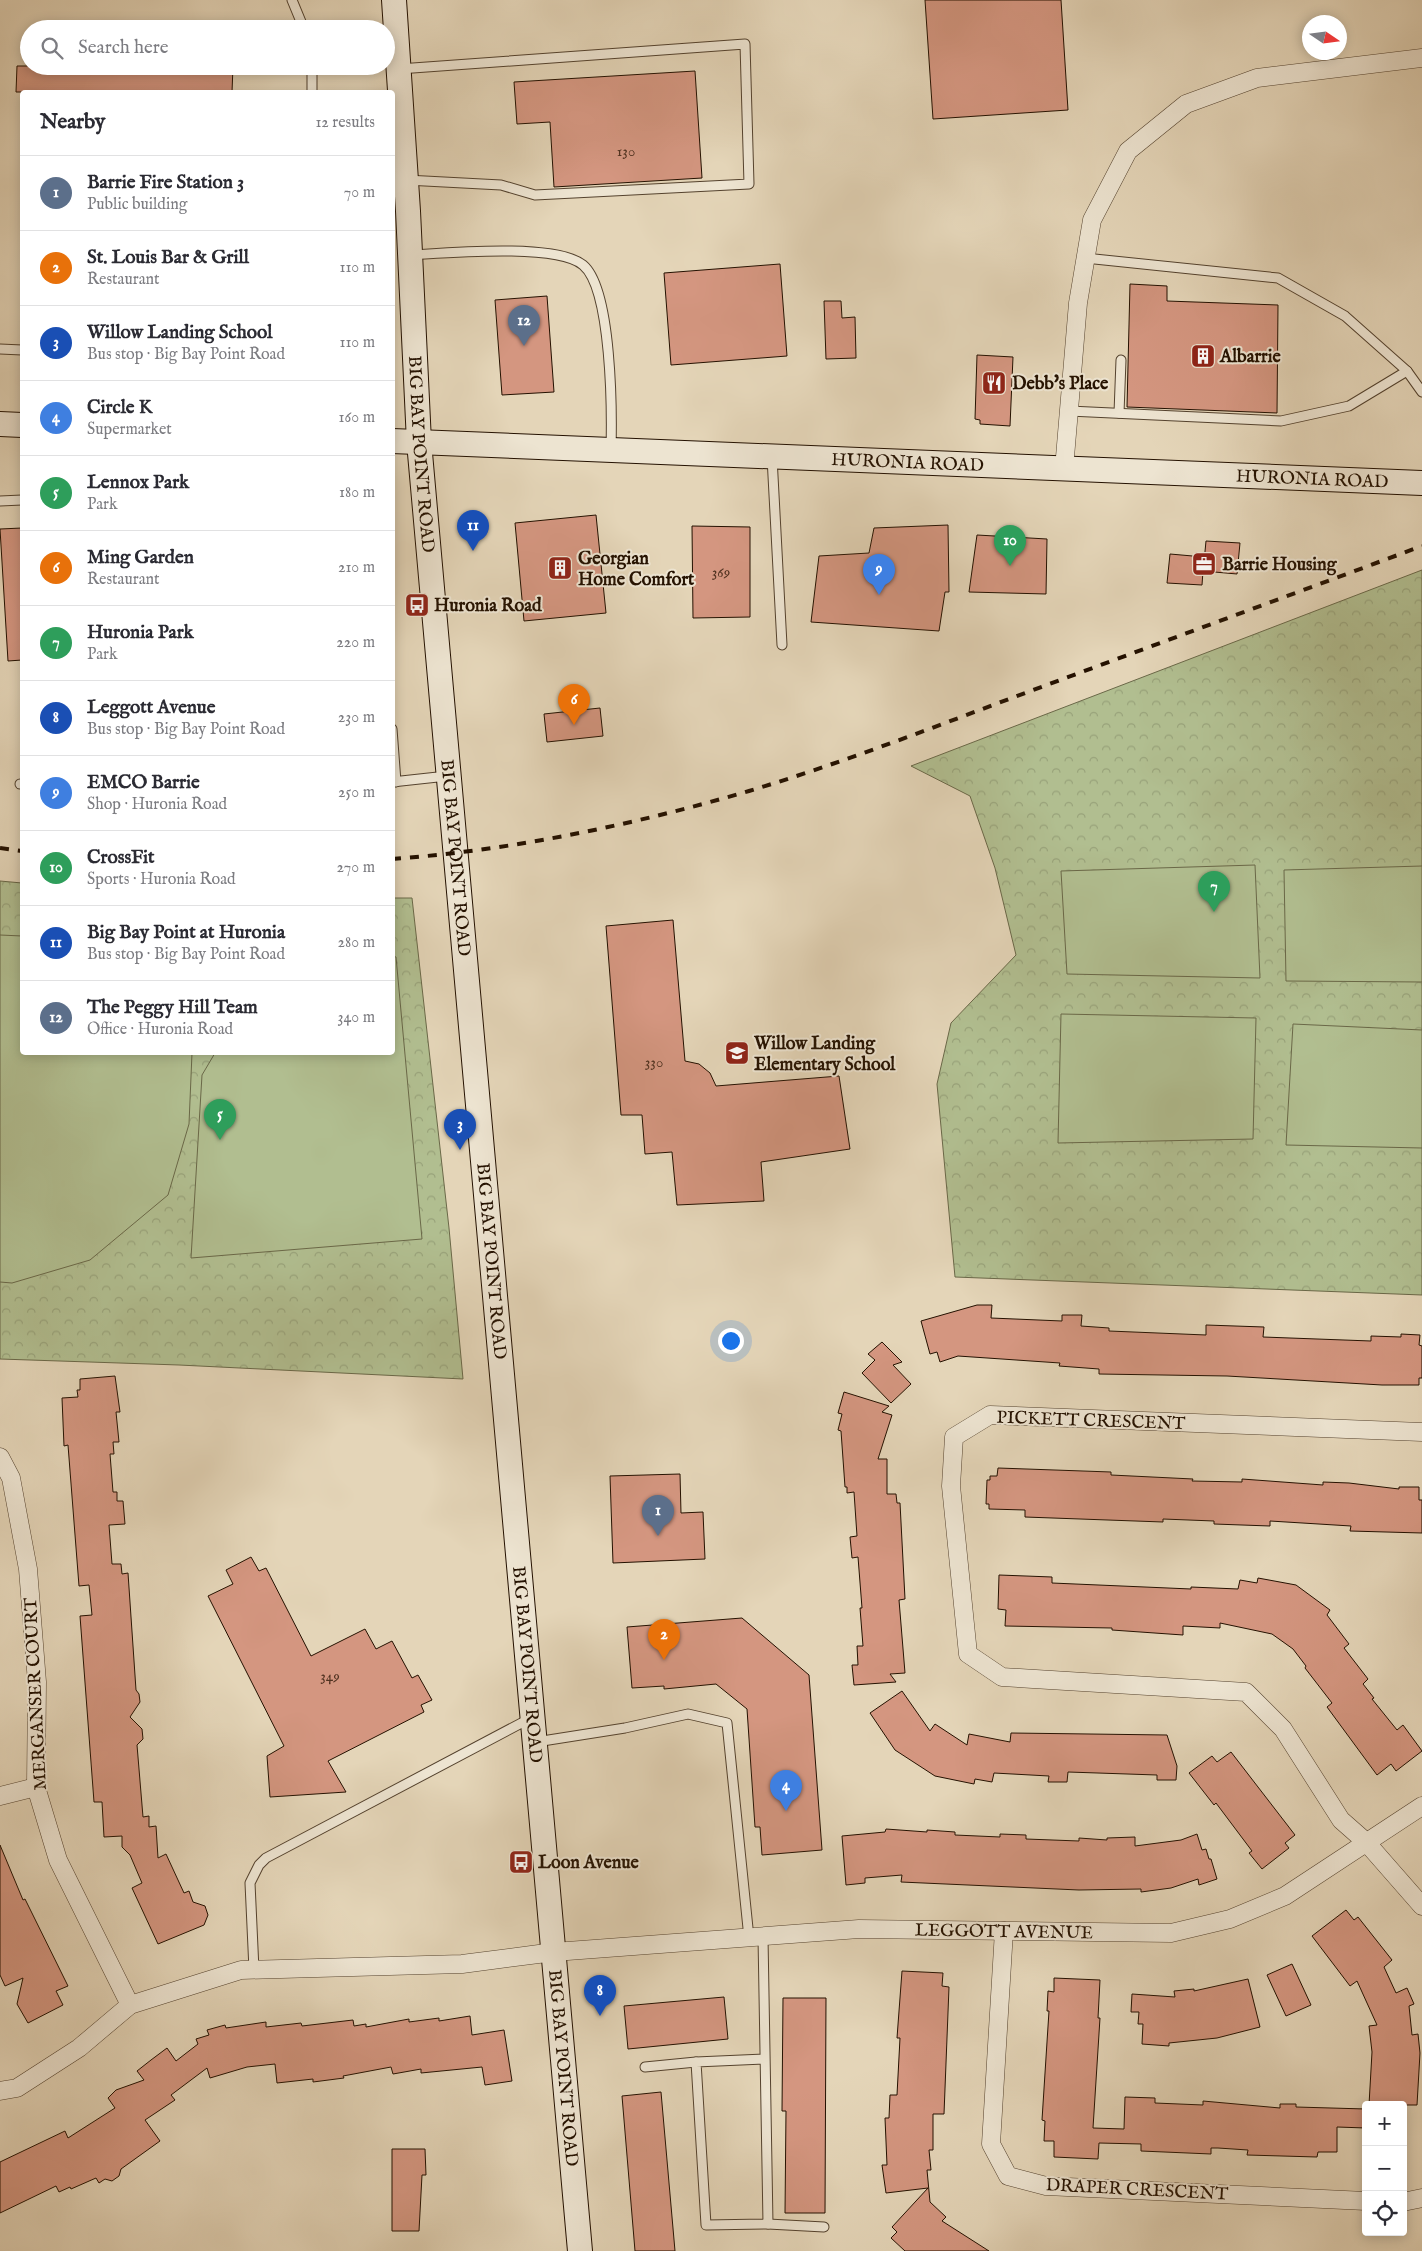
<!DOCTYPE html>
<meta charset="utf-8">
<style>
body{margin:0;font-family:"IM FELL English",serif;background:#f2f2f3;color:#2b2b33}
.controls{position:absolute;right:15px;bottom:15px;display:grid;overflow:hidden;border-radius:5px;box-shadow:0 2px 12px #0003}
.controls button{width:45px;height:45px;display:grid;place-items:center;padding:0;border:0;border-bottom:1px solid #e1e1e2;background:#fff;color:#2b2b33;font:25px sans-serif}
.compass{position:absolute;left:1302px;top:15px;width:45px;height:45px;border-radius:50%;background:#fff;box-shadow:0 2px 12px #0003;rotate:103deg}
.you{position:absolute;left:730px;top:1340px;width:18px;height:18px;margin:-12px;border:4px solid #fff;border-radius:50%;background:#1a73e8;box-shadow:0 0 0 8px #1a73e833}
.badge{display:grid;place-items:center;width:32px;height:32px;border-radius:50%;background:#1a73e8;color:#fff;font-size:16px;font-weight:700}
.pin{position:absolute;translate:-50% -41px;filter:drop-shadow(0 1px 2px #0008)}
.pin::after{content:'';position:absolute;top:26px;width:18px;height:15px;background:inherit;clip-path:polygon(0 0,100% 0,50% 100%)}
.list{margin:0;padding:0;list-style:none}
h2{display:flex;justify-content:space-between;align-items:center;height:65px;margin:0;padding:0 20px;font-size:21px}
h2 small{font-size:16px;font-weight:400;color:#7c7c81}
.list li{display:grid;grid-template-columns:32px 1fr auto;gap:15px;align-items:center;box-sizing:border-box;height:75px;padding:0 20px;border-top:1px solid #e1e1e2}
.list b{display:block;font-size:19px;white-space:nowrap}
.list p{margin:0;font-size:16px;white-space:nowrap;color:#7c7c81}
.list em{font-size:16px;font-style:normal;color:#7c7c81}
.icon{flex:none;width:28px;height:28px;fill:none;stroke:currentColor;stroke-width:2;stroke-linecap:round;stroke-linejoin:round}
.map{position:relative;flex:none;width:1422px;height:2251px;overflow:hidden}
.search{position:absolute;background:#fff;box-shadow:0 2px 12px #0003;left:20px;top:20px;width:375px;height:55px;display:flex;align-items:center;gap:12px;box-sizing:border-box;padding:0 18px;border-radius:28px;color:#7c7c81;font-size:19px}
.panel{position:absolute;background:#fff;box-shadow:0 2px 12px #0003;left:20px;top:90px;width:375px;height:965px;border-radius:5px}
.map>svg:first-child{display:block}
</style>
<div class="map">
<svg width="1422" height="2251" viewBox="0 0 1422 2251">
<defs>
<pattern id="park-crowns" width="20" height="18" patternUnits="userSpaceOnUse" patternTransform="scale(1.25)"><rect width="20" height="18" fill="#b1be90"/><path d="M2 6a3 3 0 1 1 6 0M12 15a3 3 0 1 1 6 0" fill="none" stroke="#98a27a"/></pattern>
</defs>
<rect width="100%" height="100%" fill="#e4d5b8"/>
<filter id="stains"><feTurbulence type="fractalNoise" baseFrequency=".004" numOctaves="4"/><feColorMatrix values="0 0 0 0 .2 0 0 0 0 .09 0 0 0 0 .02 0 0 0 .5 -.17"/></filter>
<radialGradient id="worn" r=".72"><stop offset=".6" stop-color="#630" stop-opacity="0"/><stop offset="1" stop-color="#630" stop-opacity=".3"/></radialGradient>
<g fill="url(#park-crowns)" stroke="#6a6848">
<polygon points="1422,570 1422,1295 955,1277 937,1084 951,1023 1016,955 995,868 970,796 911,766"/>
<polygon points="0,881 22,883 22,1052 392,1052 393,898 412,898 449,1228 463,1379 179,1365 0,1359"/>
</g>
<g fill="#b1be90" stroke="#6a6848">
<polygon points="1255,865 1260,978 1067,974 1061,871"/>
<polygon points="1422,866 1422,982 1286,981 1284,870"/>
<polygon points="0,935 22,936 22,1052 192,1053 189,1124 168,1195 90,1260 12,1283 0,1282"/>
<polygon points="393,956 396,957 422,1239 191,1258 202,1075 215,1053 392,1052"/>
<polygon points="1061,1014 1256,1018 1253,1139 1058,1143"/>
<polygon points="1293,1024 1422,1030 1422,1148 1286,1145"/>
</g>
<g fill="#d49680" stroke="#241100">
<polygon points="925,0 1061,0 1068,110 933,119"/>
<polygon points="17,66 233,66 232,92 16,92"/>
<polygon points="695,71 702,178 554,187 550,122 517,124 514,82"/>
<polygon points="780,264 787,356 671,365 664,273"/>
<polygon points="1130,284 1167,286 1167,301 1278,305 1277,413 1127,407"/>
<polygon points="547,296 554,392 502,395 495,300"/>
<polygon points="824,301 841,301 842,318 855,317 856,358 826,359"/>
<polygon points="977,355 1013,357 1010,426 980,424 980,420 975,419"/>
<polygon points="596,515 606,613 524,621 515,523"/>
<polygon points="948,525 949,592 945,592 939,631 811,622 819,556 869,553 874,528"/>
<polygon points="692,526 750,527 750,617 693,618"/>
<polygon points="22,528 22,660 8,661 0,529"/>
<polygon points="977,535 1047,539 1046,594 969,592"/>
<polygon points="1206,541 1240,543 1237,574 1203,571 1202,585 1167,583 1170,554 1204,557 1204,562"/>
<polygon points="600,708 603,736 547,742 544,714"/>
<polygon points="673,920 685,1061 699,1064 710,1073 716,1086 839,1076 850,1149 761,1162 764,1201 677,1205 672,1152 645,1154 642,1115 621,1115 606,926"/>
<polygon points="977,1305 992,1305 991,1318 1062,1321 1062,1315 1082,1315 1081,1326 1109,1328 1109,1331 1206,1335 1206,1325 1264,1327 1263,1337 1371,1341 1371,1336 1401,1337 1401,1334 1420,1335 1419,1345 1422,1346 1422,1378 1419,1378 1419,1385 1382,1385 1227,1376 1099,1374 1099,1369 1059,1366 1060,1363 958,1356 940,1362 937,1352 930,1354 921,1321"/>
<polygon points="882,1342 902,1362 893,1365 911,1384 891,1403 862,1373 875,1360 868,1354"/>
<polygon points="115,1376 120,1412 116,1412 119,1442 113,1442 114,1454 110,1454 113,1492 117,1492 117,1501 123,1501 125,1524 109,1525 112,1564 121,1564 122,1574 128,1573 136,1690 139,1694 140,1702 130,1717 142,1729 143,1739 137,1745 143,1817 149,1816 149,1827 156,1826 158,1858 166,1854 184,1893 189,1891 193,1902 205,1906 208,1915 204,1925 158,1944 132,1888 142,1883 130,1855 122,1847 122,1836 104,1837 102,1802 94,1802 80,1616 92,1615 89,1585 79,1586 68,1445 64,1446 62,1398 78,1397 77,1390 80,1390 80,1379"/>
<polygon points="844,1392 889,1406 882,1412 892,1415 878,1459 887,1459 887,1494 896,1494 897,1503 900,1503 905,1599 899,1600 905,1673 890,1674 896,1682 854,1685 852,1665 858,1665 857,1646 863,1646 860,1608 862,1608 858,1557 852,1558 850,1537 857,1536 854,1492 847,1493 847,1487 845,1487 841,1431 838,1430 842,1414 838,1413"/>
<polygon points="998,1468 1111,1472 1111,1475 1193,1479 1192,1481 1242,1482 1242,1479 1323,1485 1323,1482 1349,1483 1399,1489 1399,1487 1419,1487 1419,1500 1422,1500 1422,1533 1350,1531 1351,1526 1270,1521 1270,1526 1214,1524 1214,1521 1163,1519 1163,1522 1025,1517 1025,1510 989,1509 989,1504 986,1504 987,1480 990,1480 990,1476 997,1476"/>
<polygon points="680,1474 681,1513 703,1512 705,1559 613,1563 610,1476"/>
<polygon points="251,1557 259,1571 266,1568 311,1656 365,1629 376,1649 392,1641 412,1678 418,1675 432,1700 421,1705 424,1712 328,1761 346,1792 270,1797 267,1756 284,1746 208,1596 233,1584 226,1570"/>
<polygon points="999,1575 1052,1577 1052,1583 1191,1589 1191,1587 1238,1589 1240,1580 1257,1583 1258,1578 1296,1585 1330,1610 1327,1615 1349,1644 1344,1648 1368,1679 1363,1684 1374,1698 1372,1699 1397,1730 1403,1725 1422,1751 1396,1771 1391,1764 1377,1775 1327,1707 1332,1703 1305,1668 1306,1666 1293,1649 1272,1634 1220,1623 1220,1628 1183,1626 1183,1635 1112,1630 1112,1628 1005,1626 1006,1610 998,1609"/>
<polygon points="742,1618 809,1675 822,1850 762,1855 760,1827 755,1827 747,1709 716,1684 664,1689 664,1686 632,1688 627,1627"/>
<polygon points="902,1691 930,1731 935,1724 967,1745 969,1734 1010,1742 1011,1733 1167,1735 1177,1766 1176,1780 1157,1780 1157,1775 1068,1772 1067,1782 1048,1782 1049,1776 994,1773 992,1782 975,1779 974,1784 935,1776 895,1750 870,1713"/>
<polygon points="1231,1752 1295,1835 1285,1843 1289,1848 1262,1869 1249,1853 1252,1851 1216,1803 1214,1805 1189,1773 1212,1756 1217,1762"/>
<polygon points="886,1829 927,1832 927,1830 955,1832 955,1835 1000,1837 1000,1834 1026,1835 1026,1839 1079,1841 1079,1838 1107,1840 1107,1838 1135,1837 1135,1846 1181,1840 1197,1834 1202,1850 1206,1849 1209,1859 1211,1859 1217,1879 1199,1885 1198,1879 1171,1888 1141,1892 1141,1889 1079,1890 901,1882 902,1875 865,1878 865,1883 846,1885 842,1836 885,1832"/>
<polygon points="0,1845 23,1900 25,1899 68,1986 56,1991 63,2005 28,2023 17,2004 23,1978 5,1986 0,1975"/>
<polygon points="1346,1910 1354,1920 1358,1917 1392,1960 1384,1967 1396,1993 1407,1988 1414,2004 1409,2006 1412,2035 1418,2034 1420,2053 1417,2105 1369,2105 1372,2052 1369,2026 1377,2025 1357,1981 1350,1986 1312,1936"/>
<polygon points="1292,1964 1311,2005 1286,2016 1267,1975"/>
<polygon points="902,1971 943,1973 942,1986 949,1987 944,2114 933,2114 933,2150 929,2150 931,2170 927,2170 930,2202 946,2217 942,2221 989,2251 905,2251 891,2238 897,2232 892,2227 928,2188 886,2193 882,2165 887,2165 885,2118 889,2118 890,2095 897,2095 900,2038 897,2038"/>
<polygon points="1054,1978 1100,1980 1098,2018 1100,2018 1093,2128 1124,2129 1125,2097 1155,2098 1155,2103 1203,2105 1203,2101 1280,2108 1280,2104 1296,2104 1296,2107 1366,2109 1366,2128 1337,2127 1337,2152 1318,2152 1317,2157 1247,2155 1248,2150 1218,2148 1211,2148 1211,2154 1141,2151 1141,2144 1099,2143 1098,2159 1054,2157 1054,2141 1044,2141 1045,2121 1042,2120 1049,2011 1047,2011 1048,1991 1054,1992"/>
<polygon points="1248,1979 1260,2027 1217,2038 1169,2043 1169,2046 1142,2044 1143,2024 1138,2024 1139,2012 1131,2012 1132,1994 1175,1997 1174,1991 1194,1989 1194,1991"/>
<polygon points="724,1997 728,2039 628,2049 624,2006"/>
<polygon points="783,1998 826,1998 825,2213 785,2213 786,2111 782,2111"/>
<polygon points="470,2016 472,2035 504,2030 512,2081 485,2085 482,2067 421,2073 421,2069 393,2074 391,2067 343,2076 344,2078 313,2082 313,2079 277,2083 275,2064 247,2067 210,2078 207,2068 171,2095 175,2100 145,2120 160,2141 121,2169 119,2176 112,2181 105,2179 99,2183 96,2178 71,2189 70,2187 59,2192 56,2186 0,2213 0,2162 65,2131 68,2138 115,2108 108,2098 116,2090 144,2080 137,2071 151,2060 167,2048 176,2061 198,2044 196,2039 209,2035 207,2030 225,2025 226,2028 266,2022 266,2027 301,2023 302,2026 353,2020 354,2026 366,2024 366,2027 409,2019 409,2022 439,2018 439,2021"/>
<polygon points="661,2092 675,2251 635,2251 622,2096"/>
<polygon points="392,2149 425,2149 426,2175 422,2175 419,2231 392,2231"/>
</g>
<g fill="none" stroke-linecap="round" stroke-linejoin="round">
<defs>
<g id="lane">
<polyline points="292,0 304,29"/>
<polyline points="312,66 312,92"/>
<polyline points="399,69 745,44 749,184 535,195 501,185 406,180"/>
<path d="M411 255C447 253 556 243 583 265 612 289 612 413 611 450"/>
<polyline points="1085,258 1278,278 1345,316 1407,371 1422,392"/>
<polyline points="0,349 22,350"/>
<polyline points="1069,411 1281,421 1349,406 1407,371"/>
<polyline points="1119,413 1121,360"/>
<polyline points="772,457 782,645"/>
<polyline points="0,501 22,500"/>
<polyline points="392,729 396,782"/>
<polyline points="392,782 447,776"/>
<polyline points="20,784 22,784"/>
<polyline points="536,1742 625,1728 688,1714 727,1723 749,1938"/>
<polyline points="763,1937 768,2224 706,2225 696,2062 765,2059"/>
<polyline points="254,1970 250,1883 259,1865 266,1858 531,1718"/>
<polyline points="645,2067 696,2062"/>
<polyline points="768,2224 824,2227"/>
</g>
<g id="street">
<polyline points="1064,469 1078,303 1092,220 1128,151 1186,104 1257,78 1422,58"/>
<polyline points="1422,1432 990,1415 954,1437 951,1486 968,1654 1002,1677 1246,1692 1283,1729 1341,1820 1366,1842 1422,1906"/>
<polyline points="0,1457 11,1478 28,1569 37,1682 36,1787 58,1860 130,2005"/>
<polyline points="0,1796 36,1787"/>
<polyline points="1004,1931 991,2144 1008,2176 1046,2186 1366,2201"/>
<polyline points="0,2091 17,2088 79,2048 130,2005 241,1970 462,1964 554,1952 859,1929 1171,1933 1230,1919 1285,1896 1422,1806"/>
<polyline points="1403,2202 1422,2198"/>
</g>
<g id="secondary">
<path id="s1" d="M394 0 408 211 419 442 580 2251"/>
<polyline points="0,424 22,425"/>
<path id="s2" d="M392 441 1422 483"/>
</g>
</defs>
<use href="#lane" stroke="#54422e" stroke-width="11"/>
<use href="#street" stroke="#54422e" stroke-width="19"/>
<use href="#secondary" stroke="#241100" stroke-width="26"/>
<use href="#lane" stroke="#ede4d1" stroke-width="9"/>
<use href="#street" stroke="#ede4d1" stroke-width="18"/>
<use href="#secondary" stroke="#ede4d1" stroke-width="24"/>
<g stroke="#241100" stroke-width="4" stroke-dasharray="9 9" stroke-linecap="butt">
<polyline points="0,848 22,851"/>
<path d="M392 859C513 850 633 825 749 791 842 763 934 727 1025 693 1157 644 1290 595 1422 546"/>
</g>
</g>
<defs>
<symbol id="building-square" viewBox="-11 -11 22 22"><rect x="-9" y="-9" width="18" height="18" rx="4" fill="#8f2418" stroke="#ede4d1"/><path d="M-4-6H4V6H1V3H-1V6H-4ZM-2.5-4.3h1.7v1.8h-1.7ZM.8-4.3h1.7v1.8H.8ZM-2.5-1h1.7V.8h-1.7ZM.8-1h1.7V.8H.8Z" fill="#fff"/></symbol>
<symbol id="restaurant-square" viewBox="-11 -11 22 22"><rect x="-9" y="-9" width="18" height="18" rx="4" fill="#8f2418" stroke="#ede4d1"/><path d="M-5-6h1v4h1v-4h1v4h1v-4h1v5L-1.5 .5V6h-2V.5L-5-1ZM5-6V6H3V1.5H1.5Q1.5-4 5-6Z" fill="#fff"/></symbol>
<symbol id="office-square" viewBox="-11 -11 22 22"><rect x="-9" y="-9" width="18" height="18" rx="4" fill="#8f2418" stroke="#ede4d1"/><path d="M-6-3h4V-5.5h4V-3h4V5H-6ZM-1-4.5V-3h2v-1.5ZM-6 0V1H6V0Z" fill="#fff"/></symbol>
<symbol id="bus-square" viewBox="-11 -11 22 22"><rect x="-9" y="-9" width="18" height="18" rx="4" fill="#8f2418" stroke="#ede4d1"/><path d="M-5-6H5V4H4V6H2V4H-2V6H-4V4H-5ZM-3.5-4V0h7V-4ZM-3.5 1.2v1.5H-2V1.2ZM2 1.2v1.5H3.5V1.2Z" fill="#fff"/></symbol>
<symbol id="school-square" viewBox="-11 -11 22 22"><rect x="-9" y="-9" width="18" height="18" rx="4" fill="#8f2418" stroke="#ede4d1"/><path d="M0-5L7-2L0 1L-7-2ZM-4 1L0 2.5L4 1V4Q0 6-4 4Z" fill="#fff"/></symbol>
</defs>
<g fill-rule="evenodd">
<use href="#building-square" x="1189" y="342" width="28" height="28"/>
<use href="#restaurant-square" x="980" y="369" width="28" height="28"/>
<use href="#office-square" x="1190" y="550" width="28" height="28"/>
<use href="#building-square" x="546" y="554" width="28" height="28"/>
<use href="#bus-square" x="403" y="591" width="28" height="28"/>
<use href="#school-square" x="723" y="1039" width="28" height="28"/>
<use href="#bus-square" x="507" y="1848" width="28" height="28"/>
</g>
<g text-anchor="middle" stroke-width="4" stroke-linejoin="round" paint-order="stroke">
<g font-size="15" fill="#503220">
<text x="626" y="156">130</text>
<text x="721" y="577">369</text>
<text x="654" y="1067">330</text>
<text x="330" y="1681">349</text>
</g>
<g font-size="18" font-weight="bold" fill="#241100" stroke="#ede4d1" text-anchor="start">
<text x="1220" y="362">Albarrie</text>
<text x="1012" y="389">Debb's Place</text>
<text x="578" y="564">Georgian<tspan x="578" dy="21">Home Comfort</tspan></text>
<text x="1222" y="570">Barrie Housing</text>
<text x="434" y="611">Huronia Road</text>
<text x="754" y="1049">Willow Landing<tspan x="754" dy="21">Elementary School</tspan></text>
<text x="538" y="1868">Loon Avenue</text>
</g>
<g font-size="18" fill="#241100" stroke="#ede4d1">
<text dy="6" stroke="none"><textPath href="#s1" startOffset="455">BIG BAY POINT ROAD</textPath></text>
<text dy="6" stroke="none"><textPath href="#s2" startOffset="516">HURONIA ROAD</textPath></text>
<text dy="6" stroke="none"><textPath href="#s2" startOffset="921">HURONIA ROAD</textPath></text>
<text dy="6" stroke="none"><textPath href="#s1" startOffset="860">BIG BAY POINT ROAD</textPath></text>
<text dy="6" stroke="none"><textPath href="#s1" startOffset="1265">BIG BAY POINT ROAD</textPath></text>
<text transform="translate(1091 1420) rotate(2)" y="6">PICKETT CRESCENT</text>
<text dy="6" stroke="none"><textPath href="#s1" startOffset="1670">BIG BAY POINT ROAD</textPath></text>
<text transform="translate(35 1694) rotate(-93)" y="6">MERGANSER COURT</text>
<text transform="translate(1004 1931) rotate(1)" y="6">LEGGOTT AVENUE</text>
<text dy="6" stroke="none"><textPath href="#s1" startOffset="2075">BIG BAY POINT ROAD</textPath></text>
<text transform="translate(1137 2189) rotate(3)" y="6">DRAPER CRESCENT</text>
</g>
</g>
<rect width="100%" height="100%" filter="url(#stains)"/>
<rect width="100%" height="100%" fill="url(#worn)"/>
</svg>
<div class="controls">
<button>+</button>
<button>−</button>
<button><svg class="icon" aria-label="locate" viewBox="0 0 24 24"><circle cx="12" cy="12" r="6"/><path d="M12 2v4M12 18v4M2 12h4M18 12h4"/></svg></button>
</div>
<svg class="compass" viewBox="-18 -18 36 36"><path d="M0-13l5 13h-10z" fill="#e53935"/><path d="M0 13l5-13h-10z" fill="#7c7c81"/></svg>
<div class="you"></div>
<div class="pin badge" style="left:658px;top:1536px;background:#5c6f8a">1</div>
<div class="pin badge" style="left:664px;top:1660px;background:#e8710a">2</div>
<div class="pin badge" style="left:460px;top:1150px;background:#1a4fb4">3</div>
<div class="pin badge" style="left:786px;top:1811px;background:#3f7fe0">4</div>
<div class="pin badge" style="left:220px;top:1140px;background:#2e9e5b">5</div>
<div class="pin badge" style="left:574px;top:725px;background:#e8710a">6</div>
<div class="pin badge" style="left:1214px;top:912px;background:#2e9e5b">7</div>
<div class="pin badge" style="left:600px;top:2016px;background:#1a4fb4">8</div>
<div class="pin badge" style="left:879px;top:595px;background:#3f7fe0">9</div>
<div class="pin badge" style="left:1010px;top:566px;background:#2e9e5b">10</div>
<div class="pin badge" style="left:473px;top:551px;background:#1a4fb4">11</div>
<div class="pin badge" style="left:524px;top:346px;background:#5c6f8a">12</div>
<div class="search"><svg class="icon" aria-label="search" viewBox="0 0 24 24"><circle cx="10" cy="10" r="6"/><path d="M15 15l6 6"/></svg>Search here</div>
<section class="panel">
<h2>Nearby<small>12 results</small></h2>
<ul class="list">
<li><span class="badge" style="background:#5c6f8a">1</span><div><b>Barrie Fire Station 3</b><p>Public building</p></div><em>70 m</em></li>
<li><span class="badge" style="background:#e8710a">2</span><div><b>St. Louis Bar &amp; Grill</b><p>Restaurant</p></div><em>110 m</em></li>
<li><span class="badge" style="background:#1a4fb4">3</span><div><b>Willow Landing School</b><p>Bus stop · Big Bay Point Road</p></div><em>110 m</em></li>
<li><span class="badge" style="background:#3f7fe0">4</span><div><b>Circle K</b><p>Supermarket</p></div><em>160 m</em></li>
<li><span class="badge" style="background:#2e9e5b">5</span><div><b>Lennox Park</b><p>Park</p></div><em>180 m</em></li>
<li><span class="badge" style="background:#e8710a">6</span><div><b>Ming Garden</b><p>Restaurant</p></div><em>210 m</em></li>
<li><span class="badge" style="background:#2e9e5b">7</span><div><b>Huronia Park</b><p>Park</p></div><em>220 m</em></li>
<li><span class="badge" style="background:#1a4fb4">8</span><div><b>Leggott Avenue</b><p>Bus stop · Big Bay Point Road</p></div><em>230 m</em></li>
<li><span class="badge" style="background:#3f7fe0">9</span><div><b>EMCO Barrie</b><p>Shop · Huronia Road</p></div><em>250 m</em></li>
<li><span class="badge" style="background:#2e9e5b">10</span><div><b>CrossFit</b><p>Sports · Huronia Road</p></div><em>270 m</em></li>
<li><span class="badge" style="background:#1a4fb4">11</span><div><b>Big Bay Point at Huronia</b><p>Bus stop · Big Bay Point Road</p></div><em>280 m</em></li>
<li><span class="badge" style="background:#5c6f8a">12</span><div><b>The Peggy Hill Team</b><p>Office · Huronia Road</p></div><em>340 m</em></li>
</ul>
</section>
</div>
